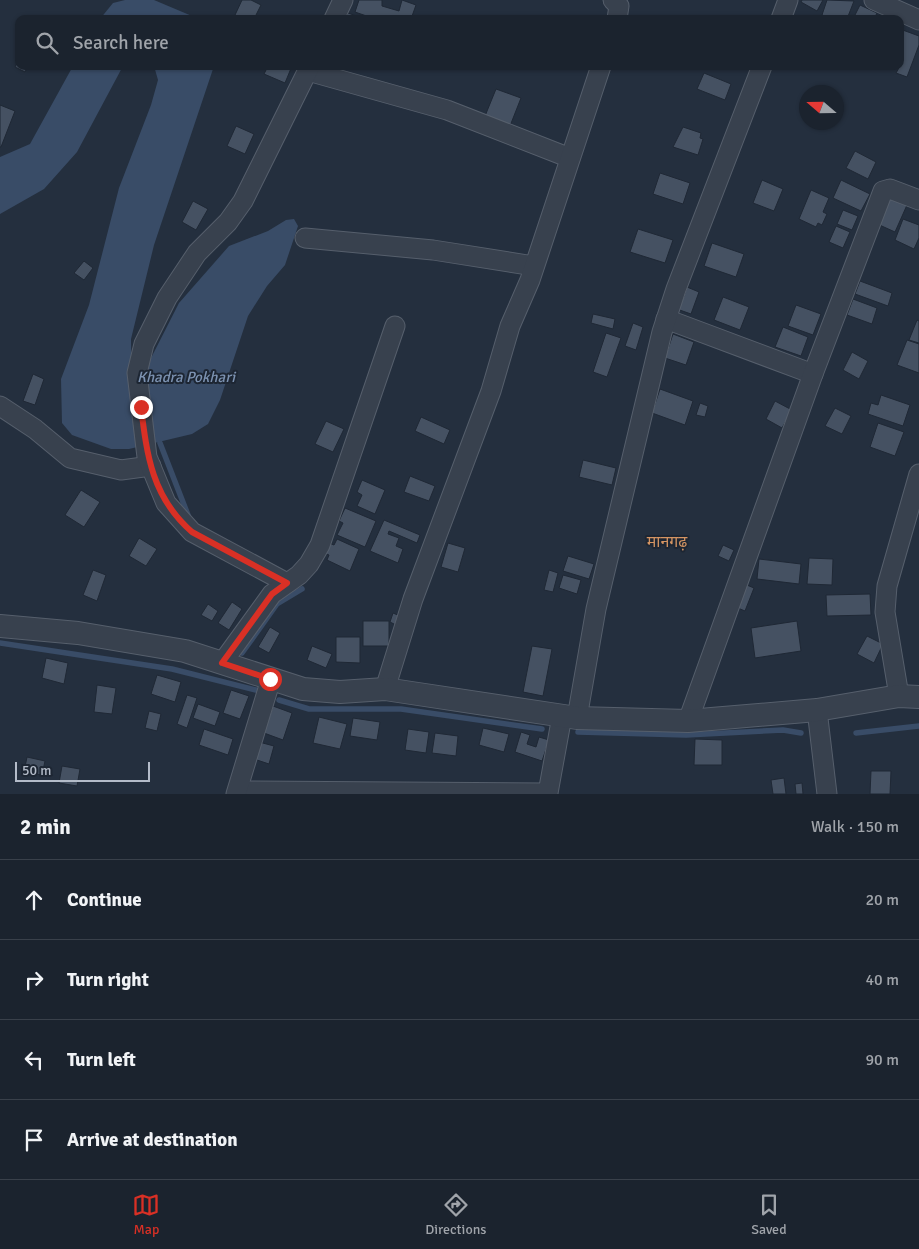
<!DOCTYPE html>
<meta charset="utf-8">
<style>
body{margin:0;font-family:Signika,"Noto Sans Devanagari",sans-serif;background:#282f3a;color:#f1f3f6}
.compass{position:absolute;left:799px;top:85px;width:45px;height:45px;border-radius:50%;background:#1b232e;box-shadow:0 1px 4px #0004;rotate:290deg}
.scale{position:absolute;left:15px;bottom:12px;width:135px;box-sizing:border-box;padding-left:5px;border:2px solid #b4bcc9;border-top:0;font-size:14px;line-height:18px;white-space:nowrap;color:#b4bcc9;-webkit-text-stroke:4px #1d2633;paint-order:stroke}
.stop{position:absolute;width:15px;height:15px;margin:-11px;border:4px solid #d93025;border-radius:50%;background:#fff}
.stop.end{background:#d93025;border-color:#fff;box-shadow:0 1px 5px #0008}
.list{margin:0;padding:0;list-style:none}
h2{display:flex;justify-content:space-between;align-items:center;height:65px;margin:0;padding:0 20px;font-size:21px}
h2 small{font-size:16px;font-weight:400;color:#a0a4aa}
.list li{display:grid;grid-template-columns:32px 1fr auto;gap:15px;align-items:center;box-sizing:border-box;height:80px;padding:0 20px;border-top:1px solid #39404a}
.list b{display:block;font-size:19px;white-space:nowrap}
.list em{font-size:16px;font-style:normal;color:#a0a4aa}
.icon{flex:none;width:28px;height:28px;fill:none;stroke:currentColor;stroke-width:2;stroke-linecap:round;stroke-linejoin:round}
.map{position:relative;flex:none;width:919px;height:794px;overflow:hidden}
.search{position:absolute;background:#1b232e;box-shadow:0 1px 4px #0004;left:15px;right:15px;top:15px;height:55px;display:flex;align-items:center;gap:12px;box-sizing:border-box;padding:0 18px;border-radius:10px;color:#a0a4aa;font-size:19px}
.sheet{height:385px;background:#1b232e}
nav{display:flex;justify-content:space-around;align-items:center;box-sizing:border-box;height:70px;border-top:1px solid #39404a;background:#1b232e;font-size:14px;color:#a0a4aa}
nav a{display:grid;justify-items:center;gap:2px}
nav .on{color:#d93025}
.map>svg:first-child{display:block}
</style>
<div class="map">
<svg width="919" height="794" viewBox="0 0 919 794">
<rect width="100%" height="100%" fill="#242f3e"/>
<g fill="#394c67">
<polygon points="125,0 154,0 199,19 100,19 113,3"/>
<polygon points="73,66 123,66 77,152 44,189 0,214 0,157 30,144"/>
<polygon points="154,66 214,66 154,245 131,339 132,411 145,417 151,410 146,377 150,360 179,303 229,246 268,231 286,220 294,219 298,226 285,265 267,286 248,316 220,400 208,424 192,434 129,449 111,449 72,435 62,423 61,379 89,305 119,188 151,105 158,80"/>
</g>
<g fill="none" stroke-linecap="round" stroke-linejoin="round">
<g stroke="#394c67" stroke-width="5.5">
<polyline points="160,443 188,515"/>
<polyline points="0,643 172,669 256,690"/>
<polyline points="242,653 277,604 302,589"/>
<polyline points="279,700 309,709 401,709 542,729"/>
<polyline points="578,732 686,735 783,730 801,733"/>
<polyline points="856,733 919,726"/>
</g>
</g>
<g fill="#455162" stroke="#1f2835">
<polygon points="242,0 251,0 261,5 254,19 242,19 235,15"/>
<polygon points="359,0 382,0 382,6 399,11 402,0 416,5 411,19 375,19 355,12"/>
<polygon points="802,0 823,0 817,11 801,2"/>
<polygon points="827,0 854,1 847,19 833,19 822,15"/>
<polygon points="860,5 877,13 874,19 853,19"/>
<polygon points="348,13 365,19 346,19"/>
<polygon points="880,14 894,19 879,19"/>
<polygon points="900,29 919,36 919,45 907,77 896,73 900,66"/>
<polygon points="19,60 19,66 28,66 25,72 15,67"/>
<polygon points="268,66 292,66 285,83 264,74"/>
<polygon points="704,73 731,84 725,100 697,89"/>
<polygon points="496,89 521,98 510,126 485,116"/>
<polygon points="0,105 15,111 1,147 0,147"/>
<polygon points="236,126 254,134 245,154 227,146"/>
<polygon points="683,127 701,133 700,138 703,139 698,155 673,147"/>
<polygon points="855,151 876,162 868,179 846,168"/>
<polygon points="660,173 690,183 683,204 653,194"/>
<polygon points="762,180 783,189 774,211 753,203"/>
<polygon points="841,180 870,194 861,211 833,198"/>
<polygon points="811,190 829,198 823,212 827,214 822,225 818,223 816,227 799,219"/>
<polygon points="887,196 907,205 895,232 875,223"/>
<polygon points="193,201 208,209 196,230 182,222"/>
<polygon points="843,210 858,216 852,230 837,224"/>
<polygon points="903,219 919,225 919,238 914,249 895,240"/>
<polygon points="836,226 850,232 843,248 829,242"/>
<polygon points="638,229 673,240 665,263 630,252"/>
<polygon points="712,243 744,254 736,277 704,266"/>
<polygon points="84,261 93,268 84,280 74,273"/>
<polygon points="860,281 892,293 888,306 855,294"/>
<polygon points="687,287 699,292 691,314 674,308 683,299"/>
<polygon points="723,297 749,307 740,330 714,320"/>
<polygon points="853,299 877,308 872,324 847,315"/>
<polygon points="796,305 821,314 813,335 788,326"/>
<polygon points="593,314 615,319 613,329 591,323"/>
<polygon points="917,320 919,321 919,343 909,340"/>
<polygon points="633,323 643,327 636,350 625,346"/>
<polygon points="783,327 808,337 801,356 775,347"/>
<polygon points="606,333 621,338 607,377 593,372"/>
<polygon points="673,334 694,342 686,365 665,358"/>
<polygon points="907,340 919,344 919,373 897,365"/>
<polygon points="852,352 868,361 859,379 843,370"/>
<polygon points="33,374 44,379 35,405 23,401"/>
<polygon points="660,389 693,401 685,425 652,413"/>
<polygon points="881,395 910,405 903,426 868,414 871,403 878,405"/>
<polygon points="775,401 792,410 782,428 766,419"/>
<polygon points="700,403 708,406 705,417 696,415"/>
<polygon points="835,408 851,416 842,434 825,426"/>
<polygon points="421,417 450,430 444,444 415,431"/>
<polygon points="326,421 344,429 333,452 315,444"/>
<polygon points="878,423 904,432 895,456 870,447"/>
<polygon points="583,460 616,468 612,485 579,477"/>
<polygon points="410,476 435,486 429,501 404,492"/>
<polygon points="362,480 385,490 375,514 357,506 362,495 357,492"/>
<polygon points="81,490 100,502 84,527 65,515"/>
<polygon points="345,508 376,521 365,547 337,535 343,523 339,521"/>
<polygon points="384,520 420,535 417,543 389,531 388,534 399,538 396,546 403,549 398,563 370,551"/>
<polygon points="139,538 157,549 146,566 129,556"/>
<polygon points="337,539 359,549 350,571 327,560 329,555 324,553 329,543 334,545"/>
<polygon points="448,543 465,548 458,572 441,567"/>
<polygon points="723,545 734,550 729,561 718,556"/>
<polygon points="568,556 594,564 589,579 563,571"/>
<polygon points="809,558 833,559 832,585 807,584"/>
<polygon points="759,559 801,564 799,584 757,579"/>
<polygon points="93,570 106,575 97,601 83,595"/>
<polygon points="549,570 558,573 553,592 544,590"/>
<polygon points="563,575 581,580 577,594 559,588"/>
<polygon points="742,583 754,588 745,611 733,606"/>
<polygon points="870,594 871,615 827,616 826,595"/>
<polygon points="232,602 242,609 229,630 218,623"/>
<polygon points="208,604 218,611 212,621 201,615"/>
<polygon points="393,613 400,616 396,625 390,622"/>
<rect x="363" y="621" width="26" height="25"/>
<polygon points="797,621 801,651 755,658 751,628"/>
<polygon points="270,627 280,633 269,653 258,647"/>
<polygon points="867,636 883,644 874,663 857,654"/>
<polygon points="336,637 360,637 360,663 336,662"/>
<polygon points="312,646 332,654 326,668 307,660"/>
<polygon points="532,646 552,649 543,696 523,692"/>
<polygon points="46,658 68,663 64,684 42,678"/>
<polygon points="157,675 181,682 175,702 151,694"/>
<polygon points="97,685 116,688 112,714 94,712"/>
<polygon points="231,690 249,696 240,719 223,713"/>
<polygon points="187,695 197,698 187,728 177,724"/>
<polygon points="198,704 220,712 215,726 193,718"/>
<polygon points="273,706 292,713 283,740 264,733"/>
<polygon points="149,711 161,714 157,731 145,728"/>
<polygon points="319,717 347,724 340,749 313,743"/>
<polygon points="353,718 380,722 377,740 350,736"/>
<polygon points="483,728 509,734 504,752 479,745"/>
<polygon points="204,729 233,739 228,755 199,745"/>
<polygon points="408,729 429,732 426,753 405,750"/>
<polygon points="521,732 530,735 527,744 536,747 539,737 549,740 542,761 515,752"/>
<polygon points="435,733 458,736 456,756 432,753"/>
<polygon points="695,739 722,740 722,765 694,765"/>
<polygon points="259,742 274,746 269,764 254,759"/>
<polygon points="27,757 45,761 42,775 24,772"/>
<polygon points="62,766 80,769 77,786 59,783"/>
<polygon points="871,771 891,771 890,794 870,794"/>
<polygon points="784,778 786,794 773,794 771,780"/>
<polygon points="802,783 803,794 796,794 795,784"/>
</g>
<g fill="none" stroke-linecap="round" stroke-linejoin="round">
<defs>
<g id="minor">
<polyline points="613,0 619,6 617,19"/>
<polyline points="874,0 919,20"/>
<polyline points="334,19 343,0"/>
<polyline points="781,19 788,0"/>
<polyline points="308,71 447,110 570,158"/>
<polyline points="305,238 433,250 534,266"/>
<polyline points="666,319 813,374"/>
<polyline points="0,406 35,429 70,458 121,470 151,466"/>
<polyline points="287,583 192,532 166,503 147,457 137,373 144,344 167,298 197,253 228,222 243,201 310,66"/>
<polyline points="222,663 272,594 299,575 309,564 320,545 395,326"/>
<polyline points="385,689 413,599 491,391 510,326 530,280 601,66"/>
<polyline points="899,696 885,612 887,586 919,474"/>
<polyline points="817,710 827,794"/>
<polyline points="577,718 596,609 662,332 676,289 762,66"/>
<polyline points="688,721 813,374 883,191 890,189 919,200"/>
<polyline points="239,791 548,793 562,716"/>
<polyline points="236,794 271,679"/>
</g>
<polyline id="tertiary" points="0,626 78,633 185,651 303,689 340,692 385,689 577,718 688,721 817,710 899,696 919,697"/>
</defs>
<use href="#minor" stroke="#565f6c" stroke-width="21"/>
<use href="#tertiary" stroke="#565f6c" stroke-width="24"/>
<use href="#minor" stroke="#38414e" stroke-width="19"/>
<use href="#tertiary" stroke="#38414e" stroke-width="22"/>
</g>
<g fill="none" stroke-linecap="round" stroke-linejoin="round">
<path stroke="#d93025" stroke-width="6" d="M141 407C147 456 152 497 192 532L287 583 272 594 222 663 270 679"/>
</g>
<g text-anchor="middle" stroke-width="4" stroke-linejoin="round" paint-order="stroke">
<g font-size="15" font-style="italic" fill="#7c92b1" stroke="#1d2633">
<text x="186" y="382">Khadra Pokhari</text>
</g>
<g font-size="16" fill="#d59563" stroke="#1d2633">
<text x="667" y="547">मानगढ़</text>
</g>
</g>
</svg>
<svg class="compass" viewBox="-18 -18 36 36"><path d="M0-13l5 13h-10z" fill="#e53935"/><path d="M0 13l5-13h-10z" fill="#a0a4aa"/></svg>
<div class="scale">50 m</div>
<div class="stop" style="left:270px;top:679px"></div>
<div class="stop end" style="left:141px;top:407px"></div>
<div class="search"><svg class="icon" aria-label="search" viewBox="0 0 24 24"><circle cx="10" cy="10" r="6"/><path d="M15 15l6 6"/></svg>Search here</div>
</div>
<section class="sheet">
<h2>2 min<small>Walk · 150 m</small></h2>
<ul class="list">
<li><svg class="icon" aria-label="ahead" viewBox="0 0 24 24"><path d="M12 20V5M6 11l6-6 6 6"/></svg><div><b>Continue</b></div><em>20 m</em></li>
<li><svg class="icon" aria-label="right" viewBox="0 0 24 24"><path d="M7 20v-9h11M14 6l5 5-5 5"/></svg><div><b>Turn right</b></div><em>40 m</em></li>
<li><svg class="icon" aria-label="left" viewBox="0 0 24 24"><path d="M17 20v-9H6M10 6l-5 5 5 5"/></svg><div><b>Turn left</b></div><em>90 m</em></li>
<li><svg class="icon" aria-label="arrive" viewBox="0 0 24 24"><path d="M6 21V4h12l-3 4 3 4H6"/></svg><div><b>Arrive at destination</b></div></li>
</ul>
</section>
<nav>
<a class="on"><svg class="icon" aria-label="map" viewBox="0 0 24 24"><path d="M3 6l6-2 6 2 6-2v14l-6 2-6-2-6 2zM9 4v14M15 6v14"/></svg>Map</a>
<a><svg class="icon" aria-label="directions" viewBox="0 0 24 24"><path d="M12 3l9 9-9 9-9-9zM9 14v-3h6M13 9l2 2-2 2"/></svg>Directions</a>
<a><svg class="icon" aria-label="saved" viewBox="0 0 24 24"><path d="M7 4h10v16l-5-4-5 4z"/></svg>Saved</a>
</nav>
